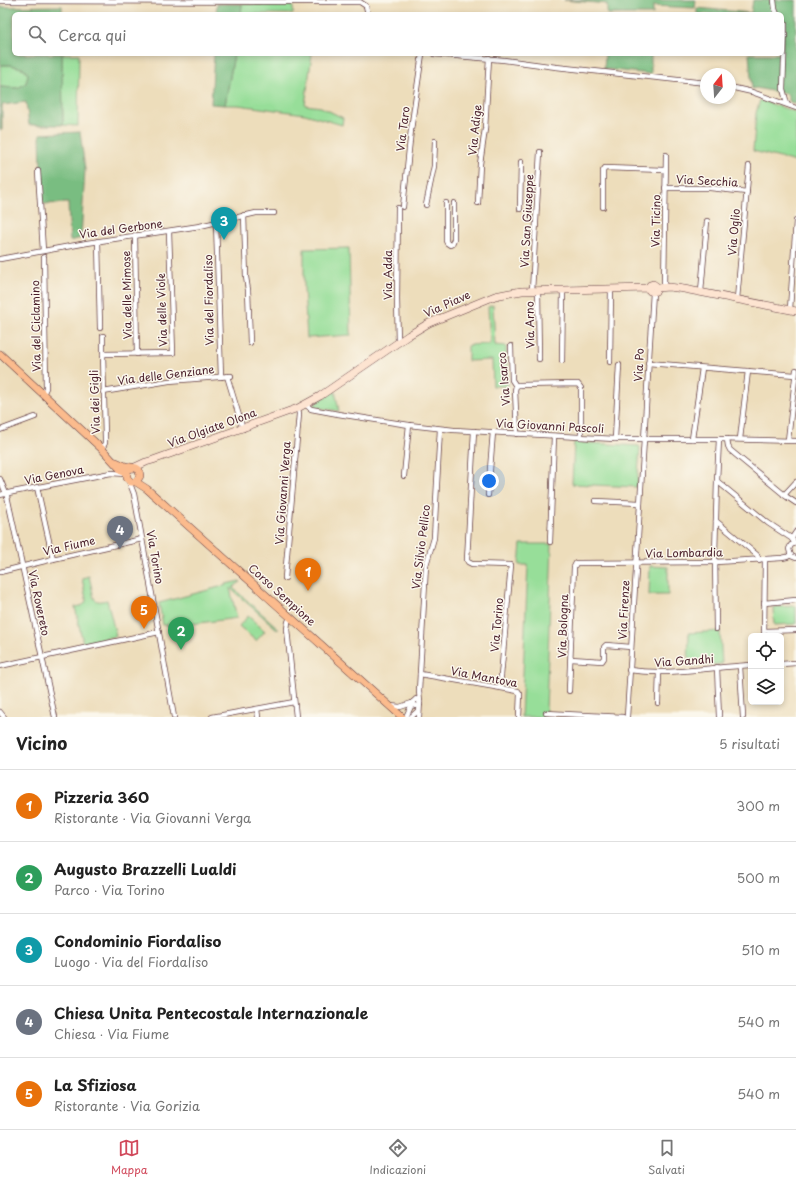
<!DOCTYPE html>
<html lang="it">
<meta charset="utf-8">
<style>
body{margin:0;font-family:"Playpen Sans",sans-serif;background:#f2f2f2;color:#222}
.controls{position:absolute;right:12px;bottom:12px;display:grid;overflow:hidden;border-radius:6px;box-shadow:0 2px 6px #0003}
.controls button{width:36px;height:36px;display:grid;place-items:center;padding:0;border:0;border-bottom:1px solid #e0e0e0;background:#fff;color:#222;font:20px sans-serif}
.compass{position:absolute;left:700px;top:68px;width:36px;height:36px;border-radius:50%;background:#fff;box-shadow:0 2px 6px #0003;rotate:17deg}
.you{position:absolute;left:489px;top:481px;width:14px;height:14px;margin:-10px;border:3px solid #fff;border-radius:50%;background:#1a73e8;box-shadow:0 0 0 6px #1a73e833}
.badge{display:grid;place-items:center;width:26px;height:26px;border-radius:50%;background:#d1495b;color:#fff;font-size:13px;font-weight:700}
.pin{position:absolute;translate:-50% -33px;filter:drop-shadow(0 1px 2px #0008)}
.pin::after{content:'';position:absolute;top:21px;width:14px;height:12px;background:inherit;clip-path:polygon(0 0,100% 0,50% 100%)}
.list{margin:0;padding:0;list-style:none}
h2{display:flex;justify-content:space-between;align-items:center;height:52px;margin:0;padding:0 16px;font-size:17px}
h2 small{font-size:13px;font-weight:400;color:#767676}
.list li{display:grid;grid-template-columns:26px 1fr auto;gap:12px;align-items:center;box-sizing:border-box;height:72px;padding:0 16px;border-top:1px solid #e0e0e0}
.list b{display:block;font-size:15px;white-space:nowrap}
.list p{margin:0;font-size:13px;white-space:nowrap;color:#767676}
.list em{font-size:13px;font-style:normal;color:#767676}
.icon{flex:none;width:22px;height:22px;fill:none;stroke:currentColor;stroke-width:2;stroke-linecap:round;stroke-linejoin:round}
.map{position:relative;flex:none;width:796px;height:717px;overflow:hidden}
.search{position:absolute;background:#fff;box-shadow:0 2px 6px #0003;left:12px;right:12px;top:12px;height:44px;display:flex;align-items:center;gap:10px;box-sizing:border-box;padding:0 14px;border-radius:6px;color:#767676;font-size:15px}
.sheet{height:412px;background:#fff}
nav{display:flex;justify-content:space-around;align-items:center;box-sizing:border-box;height:56px;border-top:1px solid #e0e0e0;background:#fff;font-size:11px;color:#767676}
nav a{display:grid;justify-items:center;gap:2px}
nav .on{color:#d1495b}
.map>svg:first-child{display:block}
</style>
<div class="map">
<svg width="796" height="717" viewBox="0 0 796 717">
<rect width="100%" height="100%" fill="#fbf7ec"/>
<filter id="ink" filterUnits="userSpaceOnUse"><feTurbulence type="fractalNoise" baseFrequency=".025" numOctaves="2"/><feDisplacementMap in="SourceGraphic" scale="8" xChannelSelector="R" yChannelSelector="G"/><feConvolveMatrix kernelMatrix="1 2 1 2 8 2 1 2 1" color-interpolation-filters="sRGB"/></filter>
<filter id="wash" filterUnits="userSpaceOnUse"><feTurbulence type="fractalNoise" baseFrequency=".012" numOctaves="4" result="noise"/><feDisplacementMap in="SourceGraphic" scale="16" xChannelSelector="R" yChannelSelector="G"/><feGaussianBlur stdDeviation="0.9" result="paint"/><feColorMatrix in="noise" values="0 0 0 0 0 0 0 0 0 0 0 0 0 0 0 0 0 1.4 0 .05"/><feComposite in="paint" operator="in"/></filter>
<g filter="url(#wash)">
<rect width="100%" height="100%" fill="#edddbb"/>
<g fill="#97de99" stroke="#707e62">
<polygon points="242,4 293,5 293,14 241,14"/>
<polygon points="62,54 79,54 78,126 63,125"/>
<polygon points="234,54 312,54 305,105 321,107 343,118 342,125 305,114 238,105 225,105"/>
<polygon points="0,65 11,65 25,69 28,75 26,83 18,88 0,87"/>
<polygon points="760,100 796,112 796,162 753,151 756,113"/>
<polygon points="349,248 351,335 307,338 304,288 304,249"/>
<polygon points="493,305 495,345 506,346 508,386 493,386 492,360 468,361 468,345 490,344 488,307"/>
<polygon points="335,390 339,411 314,407 314,404"/>
<polygon points="574,442 639,446 640,448 637,487 572,484"/>
<polygon points="521,544 552,544 546,711 543,717 521,717 528,565 519,565"/>
<polygon points="650,566 668,567 668,595 649,595"/>
<path d="M89 576 94 598C97 603 102 601 107 600L116 636 83 643 75 607C80 606 86 606 86 599L82 578Z"/>
<polygon points="240,581 241,582 236,585 233,588 278,628 278,630 230,588 237,618 169,627 168,625 163,625 159,603 227,585 226,584"/>
<polygon points="796,606 796,624 774,625 773,607"/>
<polygon points="248,616 265,631 256,641 239,626"/>
<polygon points="720,631 722,664 688,666 689,633"/>
</g>
<g fill="#79bd81" stroke="#626e56">
<polygon points="564,0 696,0 695,8 653,6 653,14 607,14 607,4"/>
<polygon points="753,0 796,0 796,105 790,102 787,94 756,88 752,89 749,54 782,54 782,14 697,14 697,8 751,13"/>
<polygon points="217,4 242,4 241,14 216,14"/>
<polygon points="62,6 62,14 14,14 14,54 62,54 63,125 29,125 26,102 2,105 2,130 0,130 0,87 18,88 26,83 28,75 25,69 11,65 0,65 0,7"/>
<polygon points="214,54 234,54 225,105 211,104"/>
<polygon points="605,54 651,54 651,74 604,69"/>
<polygon points="80,132 85,169 81,238 70,241 68,203 42,204 40,134"/>
</g>
</g>
<g filter="url(#ink)">
<g fill="none" stroke-linecap="round" stroke-linejoin="round">
<defs>
<g id="street">
<polyline points="774,0 775,9 777,14"/>
<polyline points="0,1 360,2 366,6 368,14"/>
<polyline points="782,18 785,24 785,31 783,89 787,104"/>
<polyline points="434,54 504,60 556,67 706,83"/>
<polyline points="730,87 752,92 796,108"/>
<polyline points="38,171 43,251"/>
<polyline points="665,188 710,188 747,192"/>
<polyline points="446,203 446,241 447,243 450,245 452,244 454,239 454,203"/>
<polyline points="478,203 480,164 485,129 489,58"/>
<polyline points="426,205 434,166 435,141"/>
<polyline points="403,207 411,130 422,54"/>
<polyline points="603,207 603,171 605,168 665,170"/>
<polyline points="398,208 397,299 398,343"/>
<polyline points="520,209 521,162"/>
<polyline points="244,215 246,277 248,290 250,343"/>
<polyline points="216,222 221,377"/>
<polyline points="135,235 137,354"/>
<polyline points="98,241 100,328"/>
<polyline points="0,259 87,243 200,226 256,213 274,213"/>
<polyline points="664,287 666,155"/>
<polyline points="538,290 539,359"/>
<polyline points="532,291 540,152"/>
<polyline points="701,292 707,221"/>
<polyline points="737,299 749,166"/>
<polyline points="790,309 796,221"/>
<polyline points="511,346 512,380 516,386 515,390 517,434"/>
<polyline points="103,354 103,336"/>
<polyline points="562,361 563,290"/>
<polyline points="610,362 611,288"/>
<polyline points="648,363 795,375"/>
<polyline points="227,376 243,429"/>
<polyline points="516,386 519,385 578,384 581,388 581,437"/>
<polyline points="103,392 169,381 231,376"/>
<polyline points="43,394 46,388 44,257"/>
<polyline points="306,405 311,409 338,414 409,425 454,430 615,439 719,439 796,441"/>
<polyline points="0,430 35,417"/>
<polyline points="474,431 467,560 468,562 472,564 511,565 500,687"/>
<polyline points="615,439 619,365"/>
<polyline points="692,439 702,368"/>
<polyline points="727,439 728,446 730,450 787,497 796,503"/>
<polyline points="740,439 748,371"/>
<polyline points="788,440 796,370"/>
<polyline points="102,449 105,443 105,438 103,354 173,353 169,231"/>
<polyline points="404,476 409,425"/>
<polyline points="0,479 7,496 55,717"/>
<polyline points="129,481 134,494 174,717"/>
<polyline points="717,481 768,523 791,538 795,543"/>
<polyline points="37,487 53,559"/>
<polyline points="0,495 13,492 111,473 126,474"/>
<polyline points="488,495 493,432"/>
<polyline points="784,495 796,482"/>
<polyline points="595,501 640,503"/>
<polyline points="716,521 757,555 759,560"/>
<polyline points="792,538 796,532"/>
<polyline points="550,542 554,436"/>
<polyline points="796,543 791,545 789,549 791,556 796,558"/>
<polyline points="0,572 53,559 142,539"/>
<polyline points="285,578 299,414 298,408"/>
<polyline points="764,603 796,600"/>
<polyline points="290,617 288,622 287,629 296,717"/>
<polyline points="716,629 715,555 717,481 719,439"/>
<polyline points="764,631 796,630"/>
<polyline points="764,636 765,559"/>
<polyline points="571,659 602,661 604,658 604,647 606,645 631,647"/>
<polyline points="781,664 796,663"/>
<polyline points="0,666 159,632"/>
<polyline points="740,666 743,717"/>
<polyline points="717,667 719,717"/>
<path d="M629 670C670 676 711 667 751 665"/>
<polyline points="420,674 518,691 520,694 519,717"/>
<polyline points="569,691 574,567 576,563 578,563 716,562 782,558 787,557 791,555"/>
<polyline points="420,702 419,691 426,565 434,538 440,429"/>
<polyline points="658,703 659,672"/>
<polyline points="390,706 400,707 412,703"/>
<polyline points="257,709 258,717"/>
<polyline points="0,712 4,717"/>
<polyline points="546,713 623,717"/>
<polyline points="212,717 294,702"/>
<polyline points="406,717 413,702"/>
<polyline points="411,717 419,710"/>
<polyline points="419,717 420,702 416,699 413,702 415,706 420,705"/>
<polyline points="627,717 653,292"/>
</g>
<g id="secondary">
<polyline points="648,288 650,285 653,284 656,286 656,288 669,287 684,289 796,311"/>
<polyline points="133,468 146,462 153,460 298,408 320,396 409,335 429,323 495,296 510,293 522,291 648,288 650,291 653,292 656,291 656,288"/>
</g>
<g id="primary">
<polyline points="0,354 102,449 122,471 126,473"/>
<polyline points="116,462 125,466 136,468 139,470 140,476 136,482 131,482 127,478 127,471 131,468"/>
<polyline points="136,482 147,489 402,717"/>
</g>
</defs>
<use href="#street" stroke="#623c41" stroke-width="6"/>
<use href="#secondary" stroke="#623c41" stroke-width="8"/>
<use href="#primary" stroke="#623c41" stroke-width="8"/>
<use href="#street" stroke="#fff" stroke-width="4.5"/>
<use href="#secondary" stroke="#fde4d1" stroke-width="7"/>
<use href="#primary" stroke="#fbbb8d" stroke-width="7"/>
</g>
</g>
<g text-anchor="middle" stroke-width="3" stroke-linejoin="round" paint-order="stroke">
<g font-size="11" fill="#4a1f2b" stroke="#fbf7ec">
<text transform="translate(403 129) rotate(-83)" y="4">Via Taro</text>
<text transform="translate(475 130) rotate(-84)" y="4">Via Adige</text>
<text transform="translate(707 181) rotate(3)" y="4">Via Secchia</text>
<text transform="translate(527 221) rotate(-87)" y="4">Via San Giuseppe</text>
<text transform="translate(656 221) rotate(-89)" y="4">Via Ticino</text>
<text transform="translate(121 229) rotate(-8)" y="4">Via del Gerbone</text>
<text transform="translate(734 232) rotate(-85)" y="4">Via Oglio</text>
<text transform="translate(388 275) rotate(-90)" y="4">Via Adda</text>
<text transform="translate(127 295) rotate(-91)" y="4">Via delle Mimose</text>
<text transform="translate(209 300) rotate(-91)" y="4">Via del Fiordaliso</text>
<text transform="translate(447 304) rotate(-24)" y="4">Via Piave</text>
<text transform="translate(162 310) rotate(-92)" y="4">Via delle Viole</text>
<text transform="translate(530 325) rotate(-91)" y="4">Via Arno</text>
<text transform="translate(36 326) rotate(-91)" y="4">Via del Ciclamino</text>
<text transform="translate(639 365) rotate(-87)" y="4">Via Po</text>
<text transform="translate(166 375) rotate(-7)" y="4">Via delle Genziane</text>
<text transform="translate(504 379) rotate(-95)" y="4">Via Isarco</text>
<text transform="translate(95 402) rotate(-92)" y="4">Via dei Gigli</text>
<text transform="translate(550 426) rotate(3)" y="4">Via Giovanni Pascoli</text>
<text transform="translate(212 428) rotate(-20)" y="4">Via Olgiate Olona</text>
<text transform="translate(54 475) rotate(-11)" y="4">Via Genova</text>
<text transform="translate(283 493) rotate(-86)" y="4">Via Giovanni Verga</text>
<text transform="translate(69 546) rotate(-13)" y="4">Via Fiume</text>
<text transform="translate(421 547) rotate(-83)" y="4">Via Silvio Pellico</text>
<text transform="translate(684 553) rotate(-1)" y="4">Via Lombardia</text>
<text transform="translate(155 557) rotate(80)" y="4">Via Torino</text>
<text transform="translate(282 595) rotate(42)" y="4">Corso Sempione</text>
<text transform="translate(39 603) rotate(78)" y="4">Via Rovereto</text>
<text transform="translate(624 610) rotate(-87)" y="4">Via Firenze</text>
<text transform="translate(497 625) rotate(-85)" y="4">Via Torino</text>
<text transform="translate(563 626) rotate(-88)" y="4">Via Bologna</text>
<text transform="translate(684 661) rotate(-4)" y="4">Via Gandhi</text>
<text transform="translate(484 677) rotate(11)" y="4">Via Mantova</text>
</g>
</g>
</svg>
<div class="controls">
<button><svg class="icon" aria-label="locate" viewBox="0 0 24 24"><circle cx="12" cy="12" r="6"/><path d="M12 2v4M12 18v4M2 12h4M18 12h4"/></svg></button>
<button><svg class="icon" aria-label="layers" viewBox="0 0 24 24"><path d="M12 4l9 5-9 5-9-5zM3 14l9 5 9-5"/></svg></button>
</div>
<svg class="compass" viewBox="-18 -18 36 36"><path d="M0-13l5 13h-10z" fill="#e53935"/><path d="M0 13l5-13h-10z" fill="#767676"/></svg>
<div class="you"></div>
<div class="pin badge" style="left:308px;top:591px;background:#e8710a">1</div>
<div class="pin badge" style="left:181px;top:650px;background:#2e9e5b">2</div>
<div class="pin badge" style="left:224px;top:240px;background:#0f9aa8">3</div>
<div class="pin badge" style="left:120px;top:549px;background:#6b7280">4</div>
<div class="pin badge" style="left:144px;top:629px;background:#e8710a">5</div>
<div class="search"><svg class="icon" aria-label="search" viewBox="0 0 24 24"><circle cx="10" cy="10" r="6"/><path d="M15 15l6 6"/></svg>Cerca qui</div>
</div>
<section class="sheet">
<h2>Vicino<small>5 risultati</small></h2>
<ul class="list">
<li><span class="badge" style="background:#e8710a">1</span><div><b>Pizzeria 360</b><p>Ristorante · Via Giovanni Verga</p></div><em>300 m</em></li>
<li><span class="badge" style="background:#2e9e5b">2</span><div><b>Augusto Brazzelli Lualdi</b><p>Parco · Via Torino</p></div><em>500 m</em></li>
<li><span class="badge" style="background:#0f9aa8">3</span><div><b>Condominio Fiordaliso</b><p>Luogo · Via del Fiordaliso</p></div><em>510 m</em></li>
<li><span class="badge" style="background:#6b7280">4</span><div><b>Chiesa Unita Pentecostale Internazionale</b><p>Chiesa · Via Fiume</p></div><em>540 m</em></li>
<li><span class="badge" style="background:#e8710a">5</span><div><b>La Sfiziosa</b><p>Ristorante · Via Gorizia</p></div><em>540 m</em></li>
</ul>
</section>
<nav>
<a class="on"><svg class="icon" aria-label="map" viewBox="0 0 24 24"><path d="M3 6l6-2 6 2 6-2v14l-6 2-6-2-6 2zM9 4v14M15 6v14"/></svg>Mappa</a>
<a><svg class="icon" aria-label="directions" viewBox="0 0 24 24"><path d="M12 3l9 9-9 9-9-9zM9 14v-3h6M13 9l2 2-2 2"/></svg>Indicazioni</a>
<a><svg class="icon" aria-label="saved" viewBox="0 0 24 24"><path d="M7 4h10v16l-5-4-5 4z"/></svg>Salvati</a>
</nav>
